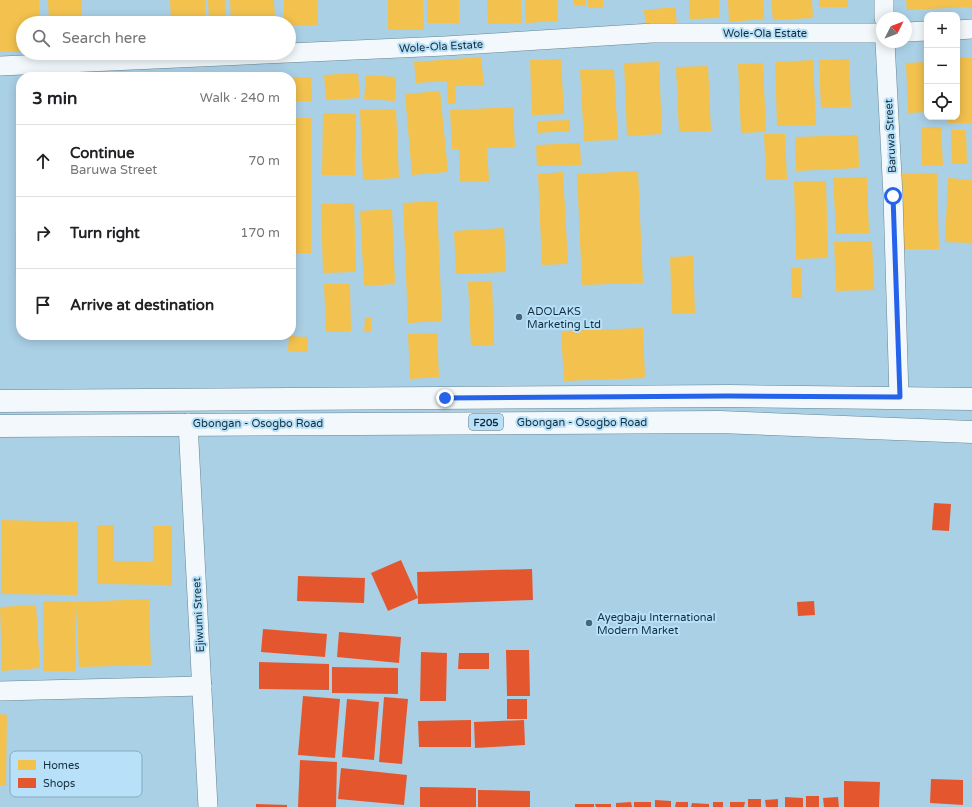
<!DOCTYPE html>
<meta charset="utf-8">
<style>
body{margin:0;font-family:"Varela Round",sans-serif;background:#f6f6f6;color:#202124}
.controls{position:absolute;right:12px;top:12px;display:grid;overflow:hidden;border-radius:8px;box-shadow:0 2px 10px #0003}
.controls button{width:36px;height:36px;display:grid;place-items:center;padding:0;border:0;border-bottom:1px solid #e0e0e0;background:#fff;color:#202124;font:20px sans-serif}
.compass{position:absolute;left:876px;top:12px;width:36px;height:36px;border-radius:50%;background:#fff;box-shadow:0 2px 10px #0003;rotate:48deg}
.stop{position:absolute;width:12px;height:12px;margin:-9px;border:3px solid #2563eb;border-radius:50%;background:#fff}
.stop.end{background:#2563eb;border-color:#fff;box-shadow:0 1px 4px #0008}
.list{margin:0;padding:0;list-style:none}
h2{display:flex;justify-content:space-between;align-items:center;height:52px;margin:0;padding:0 16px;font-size:17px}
h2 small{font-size:13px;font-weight:400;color:#757577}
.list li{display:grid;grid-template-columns:26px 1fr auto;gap:12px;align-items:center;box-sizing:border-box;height:72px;padding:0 16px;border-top:1px solid #e0e0e0}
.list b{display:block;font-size:15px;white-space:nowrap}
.list p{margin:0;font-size:13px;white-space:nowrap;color:#757577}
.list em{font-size:13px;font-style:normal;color:#757577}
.icon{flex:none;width:22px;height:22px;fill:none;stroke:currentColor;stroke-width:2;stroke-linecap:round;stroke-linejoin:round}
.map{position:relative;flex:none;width:972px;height:807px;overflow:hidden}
.search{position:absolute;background:#fff;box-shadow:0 2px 10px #0003;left:16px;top:16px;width:280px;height:44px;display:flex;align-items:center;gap:10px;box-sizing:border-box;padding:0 14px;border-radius:22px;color:#757577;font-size:15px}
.panel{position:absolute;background:#fff;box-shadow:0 2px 10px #0003;left:16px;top:72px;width:280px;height:268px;border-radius:16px}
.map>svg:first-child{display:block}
</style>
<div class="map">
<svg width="972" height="807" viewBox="0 0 972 807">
<rect width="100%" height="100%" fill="#aad0e6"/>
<g fill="#f2c14e">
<polygon points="0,0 39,0 40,23 23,23 23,52 0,52"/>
<polygon points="48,0 82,0 82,23 49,23"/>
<polygon points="170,0 205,0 205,23 171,23"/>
<polygon points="208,0 225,0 226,23 209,23"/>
<polygon points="230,0 274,0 275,19 245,19 245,23 231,23"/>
<polygon points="284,0 317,0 318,25 289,26 289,23 284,23"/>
<polygon points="388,0 423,0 424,30 388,30"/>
<rect x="427" y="0" width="32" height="23"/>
<polygon points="487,0 521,0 522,23 488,24"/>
<polygon points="525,0 557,0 558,21 526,23"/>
<polygon points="574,0 586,0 585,6 574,5"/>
<polygon points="588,0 603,0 603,8 588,7"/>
<polygon points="689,0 719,0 719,18 690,19"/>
<polygon points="728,0 763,0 764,19 729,22"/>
<polygon points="771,0 812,0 813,18 773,20"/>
<rect x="819" y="0" width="29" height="7"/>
<polygon points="906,0 972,0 972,7 907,10"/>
<polygon points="675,7 677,24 646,27 644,10"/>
<polygon points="481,57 484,85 455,86 456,103 448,104 447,81 416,83 414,62"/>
<polygon points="957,57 972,58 972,123 948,123 948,117 957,117"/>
<polygon points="561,59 564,114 532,115 530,60"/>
<polygon points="849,59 851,107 821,108 819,60"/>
<polygon points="813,60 816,125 777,126 775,62"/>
<polygon points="659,62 662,134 627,136 624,63"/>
<polygon points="927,62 927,112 908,113 906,63"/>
<polygon points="763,63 766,132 741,133 738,64"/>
<polygon points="708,66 711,131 679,132 676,67"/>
<polygon points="614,69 618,140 584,141 580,70"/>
<polygon points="358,73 360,98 326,100 324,75"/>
<polygon points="366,75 396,77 395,101 364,99"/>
<polygon points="291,77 311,77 312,101 291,101"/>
<polygon points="440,91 448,172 412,175 405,94"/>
<polygon points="513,107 515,147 487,148 489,181 460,182 459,149 452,149 450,110"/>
<polygon points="396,109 399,178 363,180 360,110"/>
<polygon points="323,113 356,114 355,175 322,175"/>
<rect x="291" y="118" width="20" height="135"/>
<polygon points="570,120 570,131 537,133 537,121"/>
<polygon points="921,127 941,127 943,165 922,166"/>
<polygon points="951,130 966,130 967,164 952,164"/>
<polygon points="764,134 785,134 787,179 766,180"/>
<polygon points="858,135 859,168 796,171 795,137"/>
<polygon points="580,143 581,165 537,166 536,145"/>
<polygon points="638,171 643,283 582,285 577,174"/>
<polygon points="563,172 568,264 542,265 538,174"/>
<polygon points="937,173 939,249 904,249 902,174"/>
<polygon points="867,177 869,233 836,234 833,178"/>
<polygon points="948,178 972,180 972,243 945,242"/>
<polygon points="794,181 826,181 828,258 796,259"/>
<polygon points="437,201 442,321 408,323 403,203"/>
<polygon points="354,203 356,272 323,273 321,204"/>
<polygon points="392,209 395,284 364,286 360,211"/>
<polygon points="504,228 506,272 456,274 454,231"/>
<rect x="15" y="232" width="6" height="45"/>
<polygon points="872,241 874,290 836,291 834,242"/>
<polygon points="693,256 695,313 672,314 670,257"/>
<polygon points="791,268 801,268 802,298 792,298"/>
<polygon points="492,281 494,345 471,346 468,282"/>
<polygon points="324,284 350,284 351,331 326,332"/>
<polygon points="365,318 371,318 371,332 364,332"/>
<polygon points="643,328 645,378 564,381 561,331"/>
<polygon points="437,333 439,377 410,379 408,334"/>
<polygon points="289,336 308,337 307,352 288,351"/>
<polygon points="2,520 78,522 77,595 1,594"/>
<polygon points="97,525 114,525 114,561 153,562 153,526 172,526 172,585 97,584"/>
<polygon points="149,599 151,665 79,667 76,605 76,671 43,671 43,601 76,602"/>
<polygon points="36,605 40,668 2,671 0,607"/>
<polygon points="0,714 7,715 6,786 0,785"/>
</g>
<g fill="#e4572e">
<polygon points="934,503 951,504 949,531 932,530"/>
<polygon points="401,560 418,598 388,611 371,573"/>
<polygon points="532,569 533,600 418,604 417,572"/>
<polygon points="298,576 365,578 364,603 297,601"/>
<polygon points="814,601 815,615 798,616 797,602"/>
<polygon points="263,629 327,634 325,657 261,652"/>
<polygon points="339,632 401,637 399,663 337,657"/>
<polygon points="506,650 529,650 530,696 507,696"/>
<polygon points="421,652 447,653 446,701 420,701"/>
<polygon points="459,653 489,653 489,669 458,669"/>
<polygon points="259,662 329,664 329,690 259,689"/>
<polygon points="332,667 398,668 398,694 332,693"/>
<polygon points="303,696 340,699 335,758 298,755"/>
<polygon points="384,697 408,699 402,764 379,762"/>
<polygon points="347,699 379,702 374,760 342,757"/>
<rect x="507" y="699" width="20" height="20"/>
<polygon points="471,720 471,747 419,747 418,721"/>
<polygon points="524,720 525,745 475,748 474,722"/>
<polygon points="300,760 337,762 336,807 298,807"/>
<polygon points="341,768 407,775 404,805 338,799"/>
<polygon points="931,779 963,780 963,805 930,803"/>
<polygon points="844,781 880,782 879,807 844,807"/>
<polygon points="420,787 476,788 476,807 420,807"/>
<polygon points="478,790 530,791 530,807 478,807"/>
<rect x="806" y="796" width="13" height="11"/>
<polygon points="785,797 803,798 803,807 785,807"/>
<polygon points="838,797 839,807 824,807 823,798"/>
<rect x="748" y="799" width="13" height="8"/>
<polygon points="778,799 778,807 766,807 765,800"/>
<polygon points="655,800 671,801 671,807 655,807"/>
<polygon points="631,802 632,807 616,807 616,803"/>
<rect x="634" y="802" width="17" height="5"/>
<polygon points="676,802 688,802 688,807 675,807"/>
<rect x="713" y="802" width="10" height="5"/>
<polygon points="730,802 745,802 744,807 730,807"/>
<polygon points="692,803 709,804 709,807 691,807"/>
<polygon points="256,804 287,805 287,807 256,807"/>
<rect x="575" y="804" width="19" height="3"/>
<polygon points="595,804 611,804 611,807 596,807"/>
</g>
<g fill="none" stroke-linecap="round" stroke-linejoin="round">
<defs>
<g id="minor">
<polyline points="884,0 884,18"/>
<polyline points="957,30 972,29"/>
<polyline points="906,32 927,31"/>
<polyline points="885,42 893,196 899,397"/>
<polyline points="0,66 445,46 652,33 882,33"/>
<polyline points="188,423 208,807"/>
<polyline points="0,691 202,686"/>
</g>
<g id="primary">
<polyline points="0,401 729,396 972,399"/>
<polyline points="0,426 720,422 972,432"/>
</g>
</defs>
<use href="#minor" stroke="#688493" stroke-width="20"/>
<use href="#primary" stroke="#688493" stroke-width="23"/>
<use href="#minor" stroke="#f2f8fb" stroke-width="19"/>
<use href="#primary" stroke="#f2f8fb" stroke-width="22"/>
</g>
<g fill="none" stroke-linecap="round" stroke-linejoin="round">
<polyline stroke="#2563eb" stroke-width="5" points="445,398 728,396 900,397 893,196"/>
</g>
<g fill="#476778" stroke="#b8e0f8" stroke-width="1.5">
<circle cx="519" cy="317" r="4"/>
<circle cx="589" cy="623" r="4"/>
</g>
<g text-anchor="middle" stroke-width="4" stroke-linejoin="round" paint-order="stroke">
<rect fill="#b8e0f8" stroke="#436375" stroke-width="1" x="469" y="414" width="34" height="16" rx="3"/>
<g font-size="10" font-weight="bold" fill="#112e3d">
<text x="486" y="426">F205</text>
</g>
<g font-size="11" fill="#112e3d" stroke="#b8e0f8">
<text x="765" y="37">Wole-Ola Estate</text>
<text transform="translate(441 46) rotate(-3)" y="4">Wole-Ola Estate</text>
<text transform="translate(890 136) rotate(-93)" y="4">Baruwa Street</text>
<text x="582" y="426">Gbongan - Osogbo Road</text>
<text x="258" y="427">Gbongan - Osogbo Road</text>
<text transform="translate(198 615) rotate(-93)" y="4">Ejiwumi Street</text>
</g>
<g font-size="11" fill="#112e3d" stroke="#b8e0f8" text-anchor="start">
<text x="527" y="315">ADOLAKS<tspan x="527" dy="13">Marketing Ltd</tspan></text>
<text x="597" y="621">Ayegbaju International<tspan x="597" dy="13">Modern Market</tspan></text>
</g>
</g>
<rect x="10" y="751" width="132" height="46" rx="6" fill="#b8e0f8" stroke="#86abc0" stroke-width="1"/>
<rect x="18" y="760" width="18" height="10" fill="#f2c14e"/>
<rect x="18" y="778" width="18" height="10" fill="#e4572e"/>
<g font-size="11" fill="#112e3d">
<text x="43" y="769">Homes</text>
<text x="43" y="787">Shops</text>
</g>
</svg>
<div class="controls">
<button>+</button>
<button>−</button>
<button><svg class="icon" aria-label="locate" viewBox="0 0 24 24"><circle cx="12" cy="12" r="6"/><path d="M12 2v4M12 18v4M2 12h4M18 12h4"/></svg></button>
</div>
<svg class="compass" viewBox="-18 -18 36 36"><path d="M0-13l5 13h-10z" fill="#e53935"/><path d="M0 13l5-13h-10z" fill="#757577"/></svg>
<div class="stop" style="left:893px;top:196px"></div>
<div class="stop end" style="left:445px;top:398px"></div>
<div class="search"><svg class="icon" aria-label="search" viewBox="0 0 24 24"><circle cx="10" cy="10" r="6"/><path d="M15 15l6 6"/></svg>Search here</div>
<section class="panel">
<h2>3 min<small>Walk · 240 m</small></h2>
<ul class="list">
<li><svg class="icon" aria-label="ahead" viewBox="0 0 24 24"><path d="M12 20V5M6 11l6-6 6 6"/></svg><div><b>Continue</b><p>Baruwa Street</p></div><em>70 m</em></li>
<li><svg class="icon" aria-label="right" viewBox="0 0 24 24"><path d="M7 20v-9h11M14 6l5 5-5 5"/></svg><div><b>Turn right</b></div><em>170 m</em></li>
<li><svg class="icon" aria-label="arrive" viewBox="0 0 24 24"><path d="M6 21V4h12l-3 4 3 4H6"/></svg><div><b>Arrive at destination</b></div></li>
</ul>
</section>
</div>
